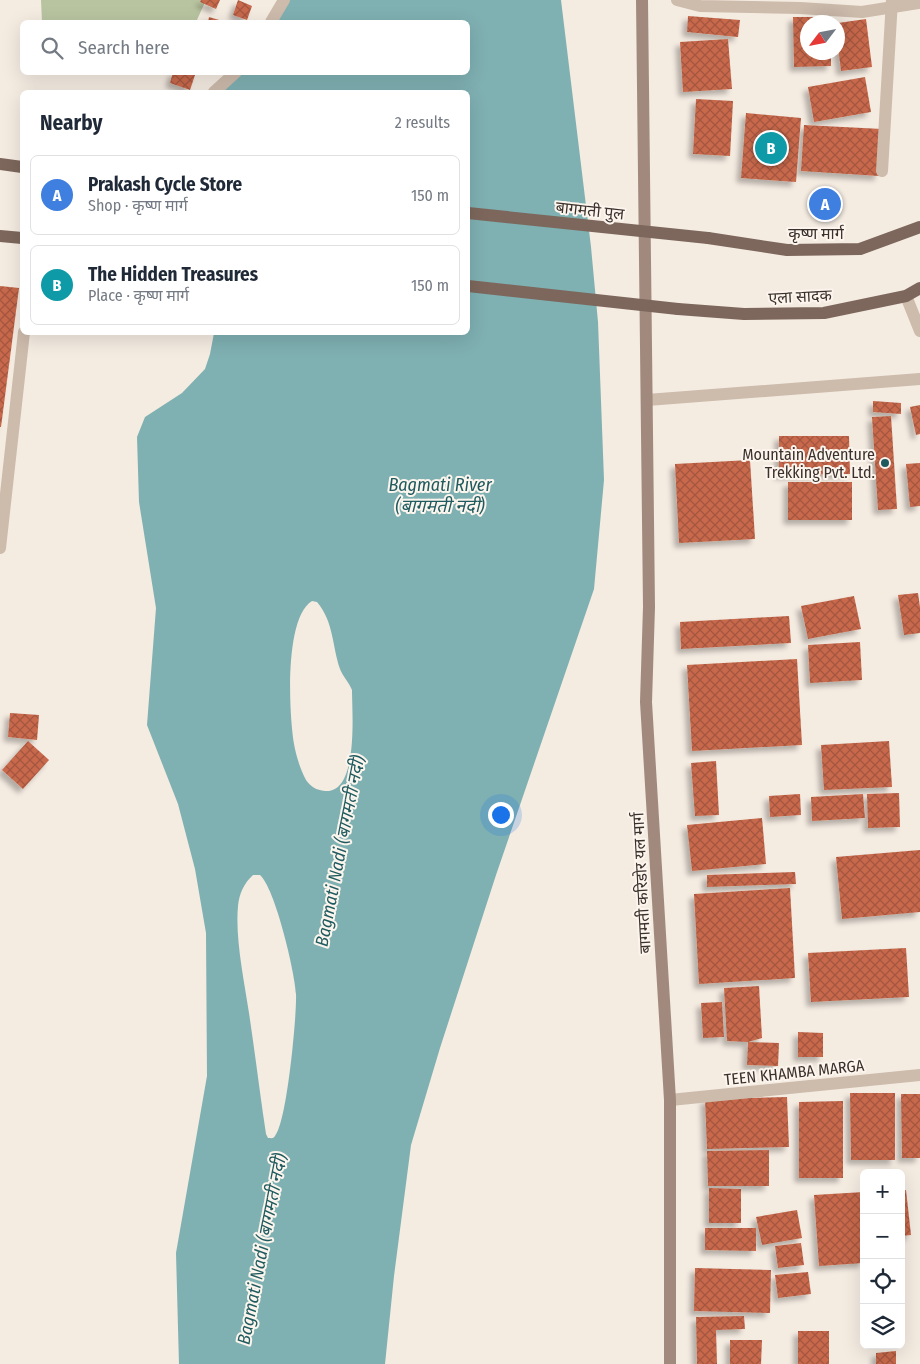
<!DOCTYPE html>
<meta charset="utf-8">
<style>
body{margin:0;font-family:"Fira Sans Condensed","Noto Sans Devanagari",sans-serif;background:#f2f2f3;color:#1f2937}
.controls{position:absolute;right:15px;bottom:15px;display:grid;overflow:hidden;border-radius:8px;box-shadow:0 5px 20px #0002}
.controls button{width:45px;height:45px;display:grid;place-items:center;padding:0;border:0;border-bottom:1px solid #e0e1e3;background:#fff;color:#1f2937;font:25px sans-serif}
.compass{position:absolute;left:800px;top:15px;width:45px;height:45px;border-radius:50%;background:#fff;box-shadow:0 5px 20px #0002;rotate:238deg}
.you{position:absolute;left:500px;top:814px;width:18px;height:18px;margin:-12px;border:4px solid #fff;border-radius:50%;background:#1a73e8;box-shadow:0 0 0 8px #1a73e833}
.badge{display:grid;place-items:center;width:32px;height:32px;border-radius:50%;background:#1f5a5e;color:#fff;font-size:16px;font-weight:700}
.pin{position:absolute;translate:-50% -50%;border:2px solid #fff;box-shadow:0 1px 5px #0006}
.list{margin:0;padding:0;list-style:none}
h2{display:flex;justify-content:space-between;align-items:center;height:65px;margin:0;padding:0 20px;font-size:21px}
h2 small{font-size:16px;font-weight:400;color:#747a83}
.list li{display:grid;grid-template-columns:32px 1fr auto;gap:15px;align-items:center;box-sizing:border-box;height:80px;margin:0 10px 10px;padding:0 10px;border:1px solid #e0e1e3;border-radius:8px}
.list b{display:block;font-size:19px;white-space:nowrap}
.list p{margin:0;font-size:16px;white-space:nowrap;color:#747a83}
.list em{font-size:16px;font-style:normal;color:#747a83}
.icon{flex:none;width:28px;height:28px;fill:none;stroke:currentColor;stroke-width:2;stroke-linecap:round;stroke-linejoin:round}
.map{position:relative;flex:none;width:920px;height:1364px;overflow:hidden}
.search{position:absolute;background:#fff;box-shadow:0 5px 20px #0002;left:20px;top:20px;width:450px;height:55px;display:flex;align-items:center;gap:12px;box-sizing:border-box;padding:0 18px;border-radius:8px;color:#747a83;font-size:19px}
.panel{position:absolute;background:#fff;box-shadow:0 5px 20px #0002;left:20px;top:90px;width:450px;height:245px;border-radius:8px}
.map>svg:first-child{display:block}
</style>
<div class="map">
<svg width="920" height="1364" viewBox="0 0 920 1364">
<defs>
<pattern id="building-cross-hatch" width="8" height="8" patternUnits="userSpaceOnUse" patternTransform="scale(1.25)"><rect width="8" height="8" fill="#c8694b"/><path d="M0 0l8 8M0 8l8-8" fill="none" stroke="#a4573f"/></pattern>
<filter id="shadow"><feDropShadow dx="-4.5" dy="4.5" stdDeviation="2.5" flood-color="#0004"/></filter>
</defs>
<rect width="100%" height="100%" fill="#f4ebe1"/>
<polygon fill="#b8c4a0" points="41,0 206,0 196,22 42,22"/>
<path fill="#7fb0b2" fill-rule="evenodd" d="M284 0H561L591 247 598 322 604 480 594 589 496 875 440 1048 411 1145 394 1276 385 1364H179L176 1253 207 1076 206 933 195 869 178 804 147 725 156 608 139 502 137 437 145 417 182 393 205 369 210 354 214 333 468 332V92H214L236 73 468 72V22H271ZM312 601 317 602C334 622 332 646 340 669 343 677 349 682 352 690 352 712 359 794 325 791 316 790 311 787 306 780 300 769 296 755 294 744 289 714 284 618 312 601ZM253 875H260C275 888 295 972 296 994 297 1014 287 1123 275 1136 273 1139 272 1138 268 1138L266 1134C260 1094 255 1053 249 1013 244 980 235 938 238 906 239 894 244 883 253 875Z"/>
<g fill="url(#building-cross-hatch)" filter="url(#shadow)">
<polygon points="201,0 220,0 216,9 200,2"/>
<polygon points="238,0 252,6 247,20 233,15"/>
<polygon points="688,16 740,20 738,37 687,32"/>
<polygon points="209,17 226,22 208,22"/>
<polygon points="793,17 830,17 830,22 808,22 808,52 831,52 831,66 794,67"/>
<polygon points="866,19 872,67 841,71 838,47 838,23"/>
<polygon points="728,39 732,89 683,92 680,42"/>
<polygon points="173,72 196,72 190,90 170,83"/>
<polygon points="865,77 871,112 814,122 808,87"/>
<polygon points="696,99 733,101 730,156 693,154"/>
<polygon points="746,113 801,118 796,182 741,178"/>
<polygon points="804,125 882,129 879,176 801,171"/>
<polygon points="0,286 19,288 1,427 0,427"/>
<polygon points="873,401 901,403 901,414 873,412"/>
<polygon points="920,405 920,434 916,435 910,407"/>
<polygon points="891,416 897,509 878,510 872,417"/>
<polygon points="779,436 849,436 850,474 779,475"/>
<polygon points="750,460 755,539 679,543 675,464"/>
<polygon points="920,463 920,506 910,507 906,464"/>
<rect x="788" y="482" width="64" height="38"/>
<polygon points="918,593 920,607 920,633 904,635 898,595"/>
<polygon points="854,596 861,629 808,639 801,606"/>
<polygon points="789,616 791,643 681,649 680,622"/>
<polygon points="860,642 862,680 810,683 808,645"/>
<polygon points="797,659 802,745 692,751 687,665"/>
<polygon points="10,713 39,715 37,740 8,737"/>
<polygon points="28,741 49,760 23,789 2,770"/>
<polygon points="889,741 892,787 824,790 821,745"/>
<polygon points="716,761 719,815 695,816 691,763"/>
<polygon points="899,793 900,827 868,828 867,794"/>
<polygon points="800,794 801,815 770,817 769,796"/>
<polygon points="863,794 865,818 812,821 811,797"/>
<polygon points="762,818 766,864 692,871 687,825"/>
<polygon points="920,850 920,912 842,919 836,857"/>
<polygon points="795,872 796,884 707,887 707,875"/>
<polygon points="790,888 795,978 699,984 694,894"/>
<polygon points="906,948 909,997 811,1002 808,953"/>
<polygon points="759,986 762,1038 748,1042 727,1041 724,988"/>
<polygon points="722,1002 724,1037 703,1038 701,1003"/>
<polygon points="798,1032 823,1033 823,1057 798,1057"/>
<polygon points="748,1042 779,1043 778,1066 747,1065"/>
<polygon points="850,1093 895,1093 895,1160 851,1160"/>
<polygon points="901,1094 920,1094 920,1158 902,1158"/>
<polygon points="787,1097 789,1147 707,1149 705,1099"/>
<polygon points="843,1101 843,1178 799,1178 799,1102"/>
<polygon points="769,1150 769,1186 708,1186 707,1151"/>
<polygon points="709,1188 741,1189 741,1223 709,1223"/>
<polygon points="906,1190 911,1235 901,1236 901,1191"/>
<polygon points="864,1192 864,1263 819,1266 814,1195"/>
<polygon points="797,1210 802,1238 762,1245 756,1217"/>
<polygon points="705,1228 756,1228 756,1251 705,1250"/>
<polygon points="801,1243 804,1265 778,1268 775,1246"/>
<polygon points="695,1268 771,1270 770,1313 694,1311"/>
<polygon points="808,1272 811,1294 778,1298 775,1275"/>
<polygon points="744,1316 745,1329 716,1330 717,1364 697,1364 696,1317"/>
<rect x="798" y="1331" width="31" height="33"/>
<polygon points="730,1340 762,1340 761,1364 730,1364"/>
<polygon points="896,1351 896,1364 876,1364 876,1353"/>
</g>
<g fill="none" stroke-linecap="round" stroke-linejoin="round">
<g stroke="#cdbbac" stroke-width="12">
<polyline points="677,0 700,6 800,8 862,12 918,3 920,1"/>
<polyline points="271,22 284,0"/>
<polyline points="214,92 236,72"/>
<polyline points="882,171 892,0"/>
<polyline points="906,296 920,331"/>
<polyline points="647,400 920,379"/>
<polyline points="0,548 24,332"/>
<polyline points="670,1100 920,1075"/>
</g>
<polyline stroke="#a18a7d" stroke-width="12" points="642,0 649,607 646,702 670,1100 670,1364"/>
<g stroke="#7d675c" stroke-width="12">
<polyline points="0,164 22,167"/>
<polyline points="0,236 22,238"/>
<polyline points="708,238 787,250 860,249 920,227"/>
<polyline points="678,309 744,314 824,313 906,296 920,288"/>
</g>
<g stroke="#7d675c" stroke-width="12">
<polyline points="468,213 708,238"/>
<polyline points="468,286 678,309"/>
</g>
</g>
<circle fill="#1f5a5e" stroke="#fbf5ee" stroke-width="2" cx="885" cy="463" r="5"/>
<g text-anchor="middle" stroke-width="4" stroke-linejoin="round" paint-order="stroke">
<g font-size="16" fill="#3b302b" stroke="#fbf5ee">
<text transform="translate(590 210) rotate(6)" y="6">बागमती पुल</text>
<text x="816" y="239">कृष्ण मार्ग</text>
<text transform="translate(800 296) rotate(-3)" y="6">एला सादक</text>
<text transform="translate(641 883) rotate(-93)" y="6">बागमती करिडोर यल मार्ग</text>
<text transform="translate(794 1072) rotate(-6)" y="6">TEEN KHAMBA MARGA</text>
</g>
<g font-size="16" fill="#3b302b" stroke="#fbf5ee" text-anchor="end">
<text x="875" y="460">Mountain Adventure<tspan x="875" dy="18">Trekking Pvt. Ltd.</tspan></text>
</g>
<g font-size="18" font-style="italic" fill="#1f5a5e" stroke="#fbf5ee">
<text x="440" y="491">Bagmati River<tspan x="440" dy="21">(बागमती नदी)</tspan></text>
<text transform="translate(340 851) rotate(-79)" y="6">Bagmati Nadi (बागमती नदी)</text>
<text transform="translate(262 1249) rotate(-79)" y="6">Bagmati Nadi (बागमती नदी)</text>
</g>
</g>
</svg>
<div class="controls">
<button>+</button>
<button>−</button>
<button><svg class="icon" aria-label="locate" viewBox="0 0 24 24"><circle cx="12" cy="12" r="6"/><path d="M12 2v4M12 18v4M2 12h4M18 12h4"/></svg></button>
<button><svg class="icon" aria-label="layers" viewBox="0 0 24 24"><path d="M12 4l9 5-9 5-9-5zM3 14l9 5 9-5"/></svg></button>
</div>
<svg class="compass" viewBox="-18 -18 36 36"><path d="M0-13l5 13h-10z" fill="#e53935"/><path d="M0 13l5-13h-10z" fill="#747a83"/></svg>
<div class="you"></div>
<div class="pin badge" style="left:825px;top:204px;background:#3f7fe0">A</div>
<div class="pin badge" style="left:771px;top:148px;background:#0f9aa8">B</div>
<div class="search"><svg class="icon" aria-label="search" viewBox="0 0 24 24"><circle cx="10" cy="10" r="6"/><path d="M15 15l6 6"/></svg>Search here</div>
<section class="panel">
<h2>Nearby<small>2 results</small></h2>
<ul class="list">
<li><span class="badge" style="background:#3f7fe0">A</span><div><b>Prakash Cycle Store</b><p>Shop · कृष्ण मार्ग</p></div><em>150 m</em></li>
<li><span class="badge" style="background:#0f9aa8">B</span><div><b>The Hidden Treasures</b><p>Place · कृष्ण मार्ग</p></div><em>150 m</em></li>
</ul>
</section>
</div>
